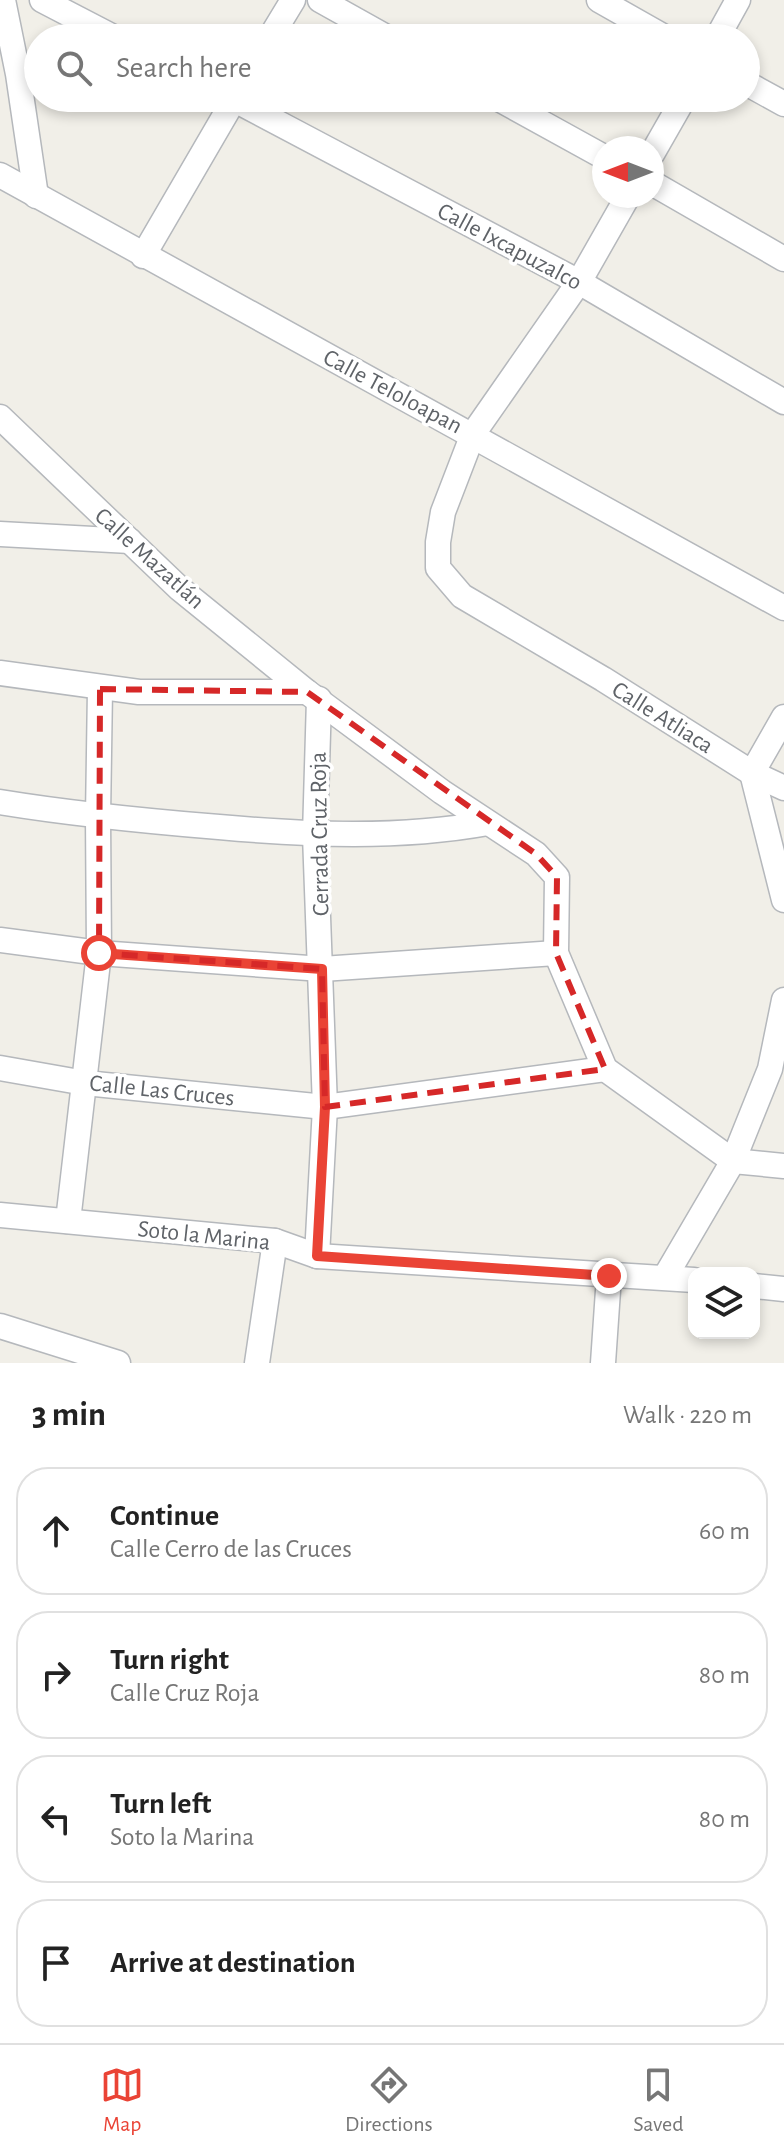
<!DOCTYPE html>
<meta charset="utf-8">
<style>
body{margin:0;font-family:"Alegreya Sans",sans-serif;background:#f6f6f6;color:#222}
.controls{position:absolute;right:24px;bottom:24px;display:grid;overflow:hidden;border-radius:16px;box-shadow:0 4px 12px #0003}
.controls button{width:72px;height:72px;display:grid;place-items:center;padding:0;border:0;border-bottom:2px solid #e0e0e0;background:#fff;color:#222;font:40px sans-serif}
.compass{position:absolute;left:592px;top:136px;width:72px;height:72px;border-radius:50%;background:#fff;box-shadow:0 4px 12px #0003;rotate:270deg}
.stop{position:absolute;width:24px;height:24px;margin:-18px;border:6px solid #ea4335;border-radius:50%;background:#fff}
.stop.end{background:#ea4335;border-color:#fff;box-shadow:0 2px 8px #0008}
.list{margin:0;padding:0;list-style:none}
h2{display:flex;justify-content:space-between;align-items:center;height:104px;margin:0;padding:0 32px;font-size:34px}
h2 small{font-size:26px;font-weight:400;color:#767676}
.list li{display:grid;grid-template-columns:52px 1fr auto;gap:24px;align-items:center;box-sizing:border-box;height:128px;margin:0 16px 16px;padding:0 16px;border:2px solid #e0e0e0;border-radius:32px}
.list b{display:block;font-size:30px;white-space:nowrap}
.list p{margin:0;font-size:26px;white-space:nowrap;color:#767676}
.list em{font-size:26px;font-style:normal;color:#767676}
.icon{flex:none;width:44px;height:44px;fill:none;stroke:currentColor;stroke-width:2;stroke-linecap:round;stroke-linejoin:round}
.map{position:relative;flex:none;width:784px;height:1363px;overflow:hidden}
.search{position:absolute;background:#fff;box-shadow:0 4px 12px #0003;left:24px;right:24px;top:24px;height:88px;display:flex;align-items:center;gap:20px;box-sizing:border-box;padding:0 28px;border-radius:44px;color:#767676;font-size:30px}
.sheet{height:680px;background:#fff}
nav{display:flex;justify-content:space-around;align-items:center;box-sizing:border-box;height:112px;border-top:2px solid #e0e0e0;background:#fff;font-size:22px;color:#767676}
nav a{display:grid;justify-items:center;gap:4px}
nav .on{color:#ea4335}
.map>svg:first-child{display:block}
</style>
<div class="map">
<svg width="784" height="1363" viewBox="0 0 784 1363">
<rect width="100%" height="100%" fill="#f1efe8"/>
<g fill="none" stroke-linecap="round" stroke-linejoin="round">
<defs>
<g id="street">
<polyline points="3,0 18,74 36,196"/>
<polyline points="42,0 115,38"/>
<polyline points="320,0 388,38"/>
<polyline points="599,0 666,38"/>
<polyline points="270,38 293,0"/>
<polyline points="717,38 738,0"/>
<polyline points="746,83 784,104"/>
<polyline points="231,98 579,282 784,402"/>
<polyline points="497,98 604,157"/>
<polyline points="652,154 684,98"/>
<polyline points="0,175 784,608"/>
<polyline points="652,183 784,259"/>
<polyline points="628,196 579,282 473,434 443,512 438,542 438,568 462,596 603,679 752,773 784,788"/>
<polyline points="143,256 235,98"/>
<polyline points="0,417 180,589 307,692 442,792 536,854 557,877 556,953 605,1069 733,1161 784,1166"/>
<polyline points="0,534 130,541"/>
<polyline points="0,673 139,692 307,692"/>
<polyline points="752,773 784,900"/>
<polyline points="752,773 784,717"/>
<path d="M0 802C73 814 146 821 219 827 309 835 399 839 488 823"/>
<polyline points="0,940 99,953 322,969 556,953"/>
<polyline points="0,1068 85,1083 325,1107 605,1069"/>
<polyline points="0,1215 275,1241 317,1256 694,1280"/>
<polyline points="68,1221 99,953 98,817 100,689"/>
<polyline points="317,1256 325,1107 315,835 319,699"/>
<polyline points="665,1277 733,1161 770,1069 784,1000"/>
<polyline points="754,1286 784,1289"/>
<polyline points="0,1326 118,1363"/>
<polyline points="257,1363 275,1241"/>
<polyline points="603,1363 609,1276"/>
</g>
</defs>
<use href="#street" stroke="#b5b8bc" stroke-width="27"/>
<use href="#street" stroke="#fff" stroke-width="24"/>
</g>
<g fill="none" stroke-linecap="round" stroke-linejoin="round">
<polyline stroke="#ea4335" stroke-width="10" points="99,953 322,969 325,1107 317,1256 609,1276"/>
</g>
<path fill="none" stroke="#d62828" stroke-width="6" stroke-dasharray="16 10" stroke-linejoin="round" d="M100 689 307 692 536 854 557 877 556 953 605 1069 325 1107 322 969 99 953Z"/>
<g text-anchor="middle" stroke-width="7" stroke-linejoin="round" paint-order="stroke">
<g font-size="24" fill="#5f6368" stroke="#fff">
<text transform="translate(510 246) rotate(28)" y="8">Calle Ixcapuzalco</text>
<text transform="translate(393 391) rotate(28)" y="8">Calle Teloloapan</text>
<text transform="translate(150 558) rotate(42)" y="8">Calle Mazatlán</text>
<text transform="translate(663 717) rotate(32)" y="8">Calle Atliaca</text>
<text transform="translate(319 834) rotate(-91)" y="8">Cerrada Cruz Roja</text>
<text transform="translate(162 1090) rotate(6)" y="8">Calle Las Cruces</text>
<text transform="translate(204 1235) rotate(6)" y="8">Soto la Marina</text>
</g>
</g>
</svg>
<div class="controls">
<button><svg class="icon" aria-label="layers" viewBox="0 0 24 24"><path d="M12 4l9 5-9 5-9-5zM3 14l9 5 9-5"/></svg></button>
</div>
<svg class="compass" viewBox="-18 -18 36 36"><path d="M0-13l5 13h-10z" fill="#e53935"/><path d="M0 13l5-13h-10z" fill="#767676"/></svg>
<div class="stop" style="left:99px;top:953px"></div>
<div class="stop end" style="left:609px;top:1276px"></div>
<div class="search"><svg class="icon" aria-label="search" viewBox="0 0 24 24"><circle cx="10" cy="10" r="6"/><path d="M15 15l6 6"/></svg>Search here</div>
</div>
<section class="sheet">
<h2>3 min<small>Walk · 220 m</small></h2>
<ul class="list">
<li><svg class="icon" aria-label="ahead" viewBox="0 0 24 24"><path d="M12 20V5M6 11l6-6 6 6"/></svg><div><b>Continue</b><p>Calle Cerro de las Cruces</p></div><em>60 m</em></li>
<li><svg class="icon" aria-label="right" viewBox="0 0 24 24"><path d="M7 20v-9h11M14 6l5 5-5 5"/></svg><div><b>Turn right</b><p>Calle Cruz Roja</p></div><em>80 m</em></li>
<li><svg class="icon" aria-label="left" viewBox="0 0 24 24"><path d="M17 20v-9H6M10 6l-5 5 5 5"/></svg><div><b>Turn left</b><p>Soto la Marina</p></div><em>80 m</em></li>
<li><svg class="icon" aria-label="arrive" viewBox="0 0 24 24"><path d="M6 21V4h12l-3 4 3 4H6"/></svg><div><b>Arrive at destination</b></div></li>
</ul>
</section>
<nav>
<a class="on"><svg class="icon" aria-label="map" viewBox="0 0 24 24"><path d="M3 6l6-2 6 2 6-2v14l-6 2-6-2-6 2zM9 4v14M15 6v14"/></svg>Map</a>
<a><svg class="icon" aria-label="directions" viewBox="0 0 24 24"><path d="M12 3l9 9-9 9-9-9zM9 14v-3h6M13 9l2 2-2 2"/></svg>Directions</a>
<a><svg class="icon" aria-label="saved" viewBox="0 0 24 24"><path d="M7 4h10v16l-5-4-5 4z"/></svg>Saved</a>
</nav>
